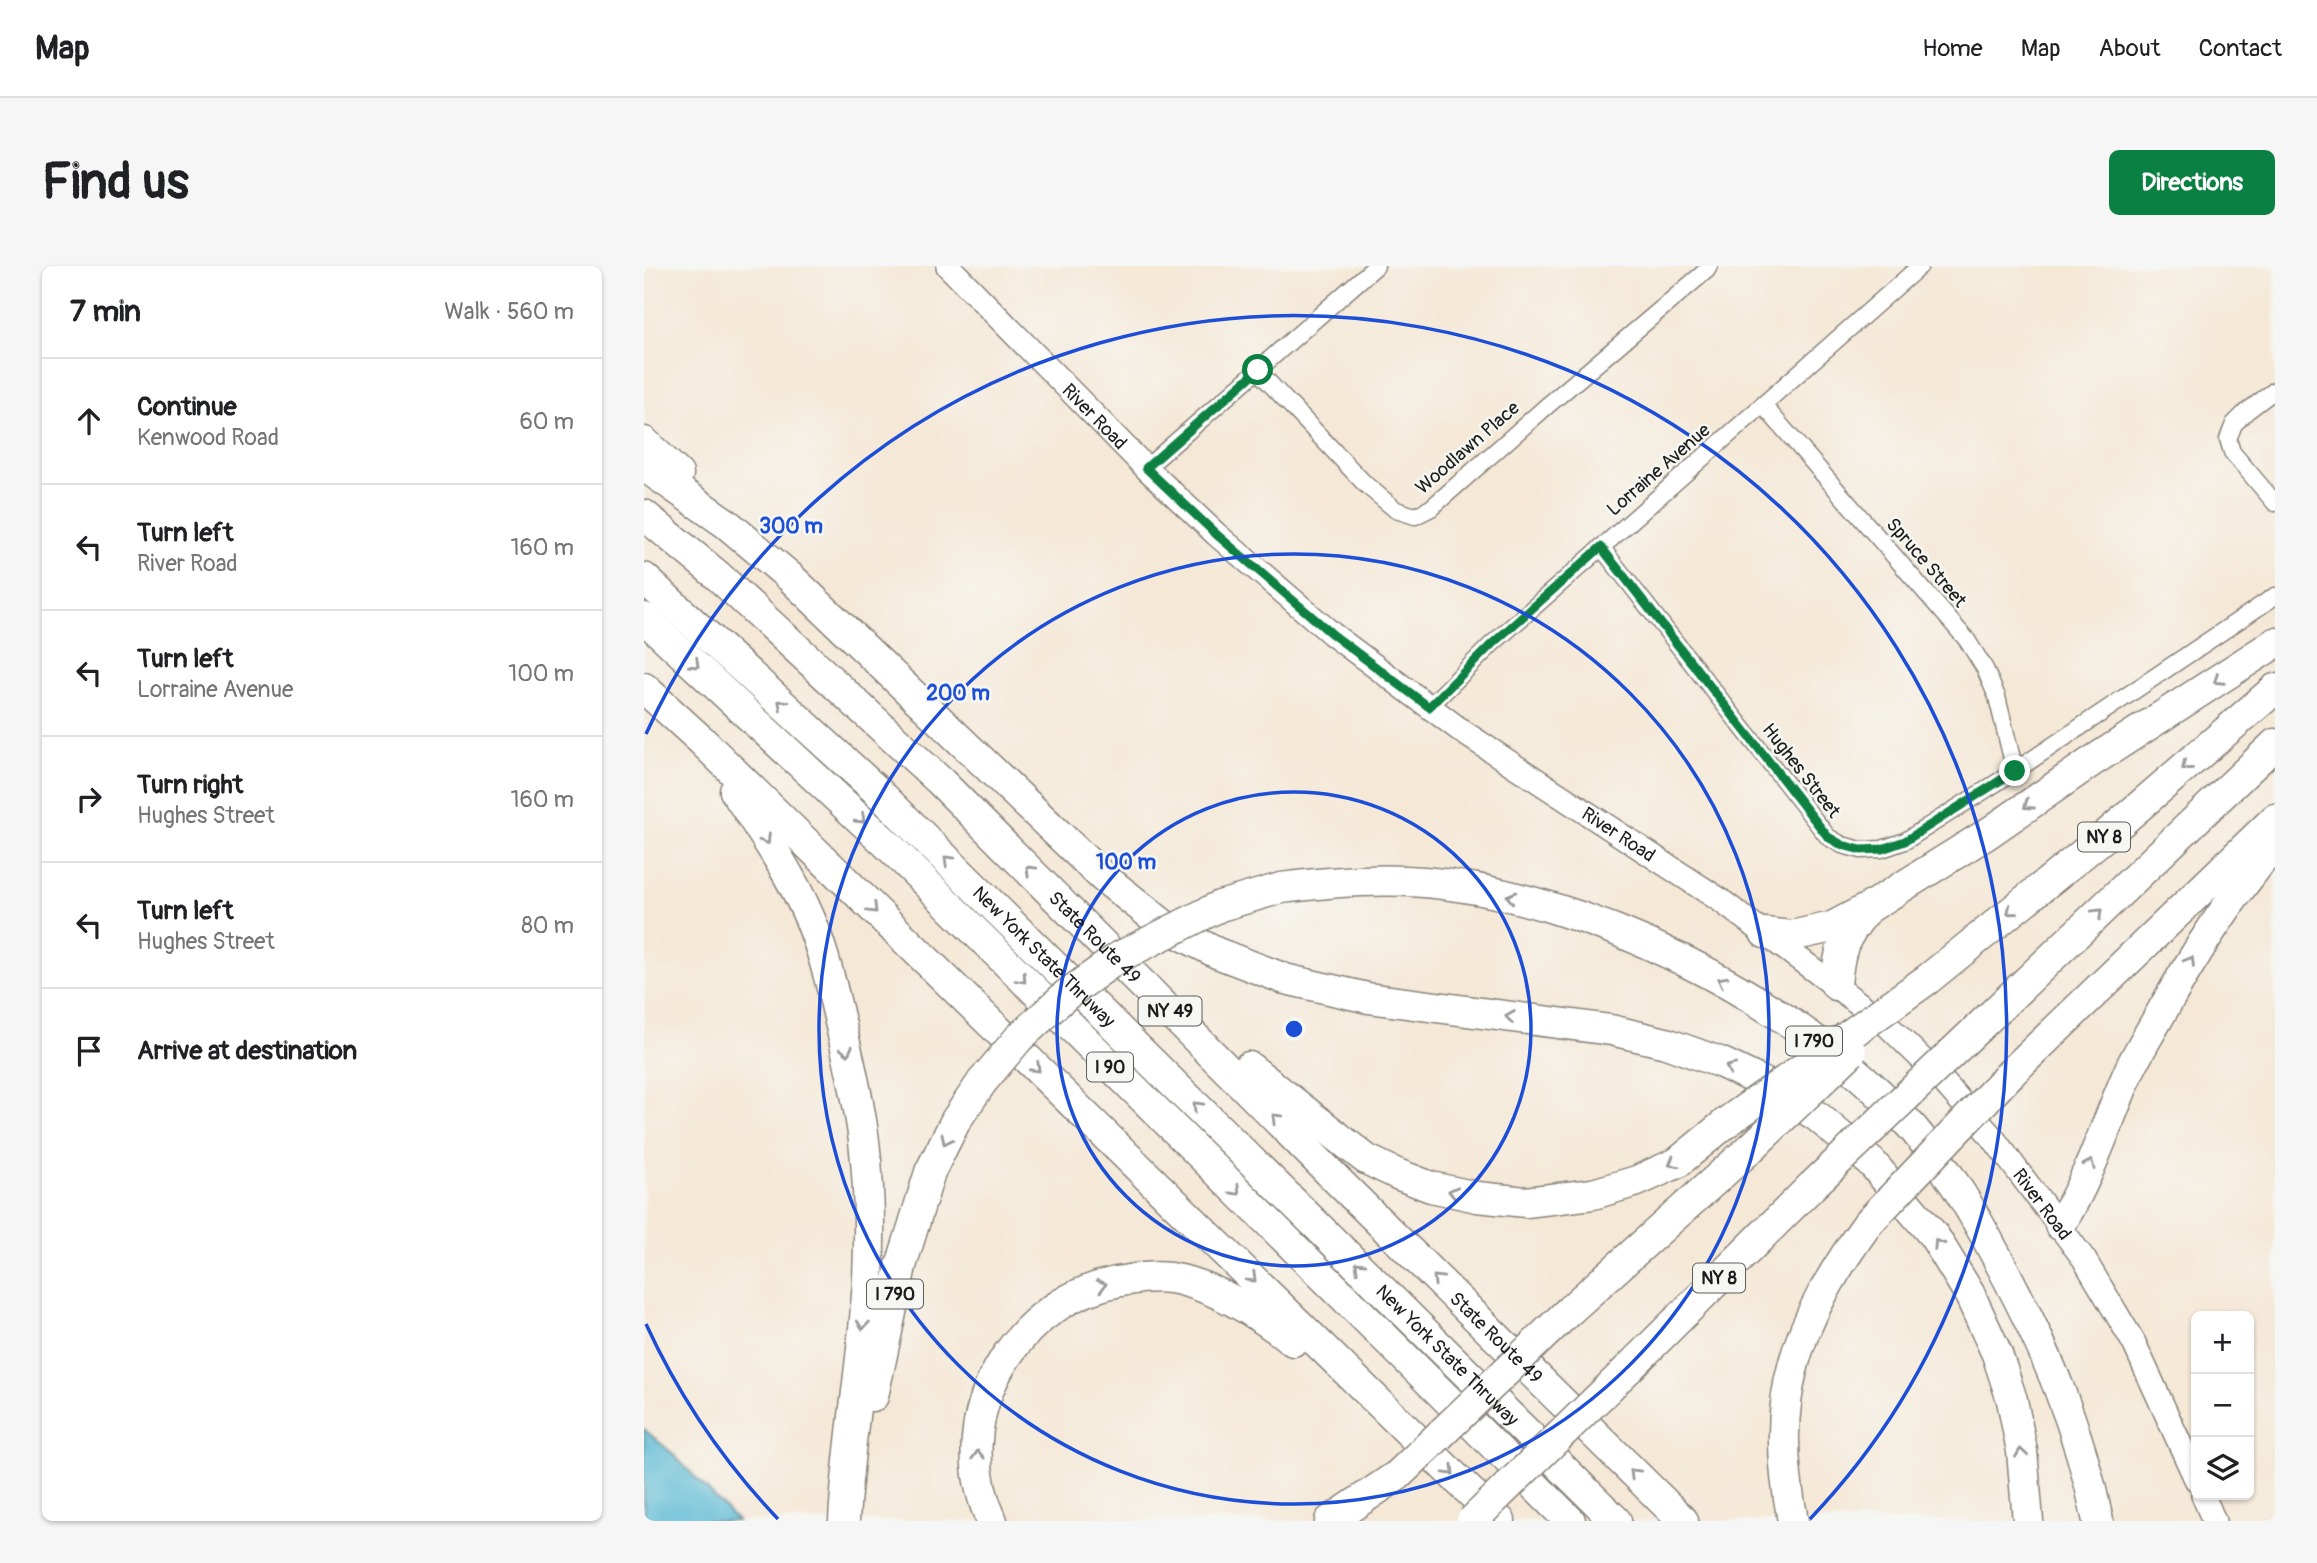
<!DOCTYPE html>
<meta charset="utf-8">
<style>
body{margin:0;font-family:Pangolin,sans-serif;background:#f6f6f6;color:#202124}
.controls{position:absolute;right:21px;bottom:21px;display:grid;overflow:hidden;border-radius:10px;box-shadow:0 2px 5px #0004}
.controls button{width:63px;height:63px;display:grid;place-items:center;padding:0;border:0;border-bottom:2px solid #e0e0e0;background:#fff;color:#202124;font:35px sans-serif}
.stop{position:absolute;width:21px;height:21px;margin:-16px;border:5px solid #0b8043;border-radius:50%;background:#fff}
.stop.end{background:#0b8043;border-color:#fff;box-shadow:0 2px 7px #0008}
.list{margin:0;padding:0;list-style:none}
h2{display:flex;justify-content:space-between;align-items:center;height:91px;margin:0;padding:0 28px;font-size:30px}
h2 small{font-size:23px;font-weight:400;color:#757577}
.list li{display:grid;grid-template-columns:46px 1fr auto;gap:21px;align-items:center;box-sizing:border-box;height:126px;padding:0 28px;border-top:2px solid #e0e0e0}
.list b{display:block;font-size:26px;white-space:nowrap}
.list p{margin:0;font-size:23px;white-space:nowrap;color:#757577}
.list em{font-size:23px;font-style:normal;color:#757577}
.icon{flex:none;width:38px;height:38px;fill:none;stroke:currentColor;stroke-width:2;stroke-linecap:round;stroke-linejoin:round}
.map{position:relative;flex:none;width:1631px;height:1255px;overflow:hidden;border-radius:10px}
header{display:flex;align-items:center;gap:42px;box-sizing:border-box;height:98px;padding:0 35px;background:#fff;border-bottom:2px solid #e0e0e0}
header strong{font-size:33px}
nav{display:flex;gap:38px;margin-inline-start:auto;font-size:24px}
.intro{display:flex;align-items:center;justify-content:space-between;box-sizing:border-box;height:168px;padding:0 42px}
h1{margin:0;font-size:49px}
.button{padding:18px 32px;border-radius:10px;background:#0b8043;color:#fff;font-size:24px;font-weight:700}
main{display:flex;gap:42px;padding:0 42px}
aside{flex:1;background:#fff;border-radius:10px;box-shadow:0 2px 5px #0004}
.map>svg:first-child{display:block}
</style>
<header>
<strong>Map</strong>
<nav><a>Home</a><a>Map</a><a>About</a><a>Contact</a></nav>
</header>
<div class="intro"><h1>Find us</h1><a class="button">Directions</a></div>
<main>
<aside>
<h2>7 min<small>Walk · 560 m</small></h2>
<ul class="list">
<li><svg class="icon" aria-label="ahead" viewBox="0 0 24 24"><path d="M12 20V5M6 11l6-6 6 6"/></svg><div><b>Continue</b><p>Kenwood Road</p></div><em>60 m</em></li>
<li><svg class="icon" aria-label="left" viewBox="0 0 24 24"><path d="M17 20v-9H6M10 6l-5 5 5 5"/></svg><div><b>Turn left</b><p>River Road</p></div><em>160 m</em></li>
<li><svg class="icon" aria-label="left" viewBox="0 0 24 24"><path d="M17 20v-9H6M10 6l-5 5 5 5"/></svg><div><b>Turn left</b><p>Lorraine Avenue</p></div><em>100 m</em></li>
<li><svg class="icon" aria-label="right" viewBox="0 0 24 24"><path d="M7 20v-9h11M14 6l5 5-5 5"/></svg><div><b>Turn right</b><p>Hughes Street</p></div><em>160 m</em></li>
<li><svg class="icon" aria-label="left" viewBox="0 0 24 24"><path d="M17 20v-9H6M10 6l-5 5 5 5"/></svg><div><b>Turn left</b><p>Hughes Street</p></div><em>80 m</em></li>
<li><svg class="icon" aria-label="arrive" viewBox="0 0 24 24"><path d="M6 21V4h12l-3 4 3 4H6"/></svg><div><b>Arrive at destination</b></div></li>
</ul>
</aside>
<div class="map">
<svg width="1631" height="1255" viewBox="0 0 1631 1255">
<rect width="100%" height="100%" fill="#f6f6f2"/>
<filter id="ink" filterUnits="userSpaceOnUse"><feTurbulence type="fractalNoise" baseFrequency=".0143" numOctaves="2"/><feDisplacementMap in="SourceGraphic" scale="14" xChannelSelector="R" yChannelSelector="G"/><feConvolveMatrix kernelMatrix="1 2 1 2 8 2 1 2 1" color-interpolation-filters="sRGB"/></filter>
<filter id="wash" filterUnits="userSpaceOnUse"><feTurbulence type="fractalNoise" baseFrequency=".00686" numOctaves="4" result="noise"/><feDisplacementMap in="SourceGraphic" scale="28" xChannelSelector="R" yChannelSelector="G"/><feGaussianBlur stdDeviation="1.57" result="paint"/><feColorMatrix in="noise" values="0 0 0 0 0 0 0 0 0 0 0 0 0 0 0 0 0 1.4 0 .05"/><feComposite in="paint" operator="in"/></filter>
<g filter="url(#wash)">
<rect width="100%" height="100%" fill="#f5e8d6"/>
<polygon fill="#53b6d2" stroke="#386977" stroke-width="2" points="0,1163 28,1187 93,1255 0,1255"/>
</g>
<g filter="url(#ink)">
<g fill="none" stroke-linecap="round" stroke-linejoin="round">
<defs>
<g id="street">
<polyline points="614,105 721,218 752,244 771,250 787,242 904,139 1063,4 1065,0"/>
<polyline points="1631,124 1602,146 1590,158 1584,173 1588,186 1631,237"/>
<polyline points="1119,139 1323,374 1341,403 1353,431 1371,505"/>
<polyline points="502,202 732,0"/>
<polyline points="957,281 1184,571 1198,579 1217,584 1238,583 1261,575 1371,505 1631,330"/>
<polyline points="785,441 848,378 1276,0"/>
</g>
<g id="secondary">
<path id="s1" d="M304 0 502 202 572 268 688 368 819 466 1076 634 1241 757 1290 805 1349 872 1440 993 1490 1077 1552 1213"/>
<polyline points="1559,1229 1570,1255"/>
</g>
<g id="highway">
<polyline points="0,176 34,208"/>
<polyline points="0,200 83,258 146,311 459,611 521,660 573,687 641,713 724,732 967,764 1022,777 1078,797 1128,821 1174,851 1228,897 1290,970 1325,1027 1353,1088 1368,1134 1378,1185 1384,1255"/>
<path id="s2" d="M0 249 73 309 297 516 698 919 1039 1255"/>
<path id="s3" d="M0 312 232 524 972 1255"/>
<polyline points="0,352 245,580 926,1255"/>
<polyline points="0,422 58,475 856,1255"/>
<path d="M91 525C118 566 147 608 166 653 180 687 189 725 197 760 206 798 215 836 220 875 225 917 226 969 224 1012 220 1094 204 1174 200 1255"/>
<path d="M637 622C684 616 732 612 780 616 941 629 1144 731 1255 847 1298 892 1329 945 1357 999 1402 1084 1435 1160 1454 1255"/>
<polyline points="1121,667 1147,670 1188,661 1226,641 1343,568 1447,496 1631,377"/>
<polyline points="1284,713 1461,570 1631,423"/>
<path d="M1192 719C1195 685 1198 673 1221 646"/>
<polyline points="1334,762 1631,478"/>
<polyline points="605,801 722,893 753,908 787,921 833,931 882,936 949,928 993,915 1033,897 1083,856"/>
<polyline points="1367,807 1631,553"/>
<path d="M1416 959C1446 911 1463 855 1486 803 1495 784 1507 765 1517 747 1552 685 1586 632 1631 578"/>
<polyline points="926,1044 1108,881"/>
<polyline points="983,1104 1168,920"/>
<polyline points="229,1130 257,1000 286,906 312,854 338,816"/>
<path d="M348 1255C299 1151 372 1029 484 1014 501 1011 520 1010 537 1014 579 1025 615 1048 649 1075"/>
<polyline points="686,1255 754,1209"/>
<path d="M1149 1255C1124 1131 1151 1058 1224 957"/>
</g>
</defs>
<use href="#street" stroke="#888279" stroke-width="19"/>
<use href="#secondary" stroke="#888279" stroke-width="26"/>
<use href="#highway" stroke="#888279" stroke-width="33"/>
<use href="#street" stroke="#fff" stroke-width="16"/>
<use href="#secondary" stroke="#fff" stroke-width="23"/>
<use href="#highway" stroke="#fff" stroke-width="30"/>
<defs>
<g id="highway-bridge">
<polyline points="338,816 375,772 422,729 475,691 576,640 637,622"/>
<polyline points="1083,856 1284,713"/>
<polyline points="1108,881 1207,786"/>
<polyline points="1168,920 1334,762"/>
<polyline points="1224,957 1367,807"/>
<polyline points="754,1209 926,1044"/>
<polyline points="828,1255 983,1104"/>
</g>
</defs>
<use href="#highway-bridge" stroke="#888279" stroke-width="33" stroke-linecap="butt"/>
<use href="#highway-bridge" stroke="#fff" stroke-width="30"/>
</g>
<defs><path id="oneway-chevron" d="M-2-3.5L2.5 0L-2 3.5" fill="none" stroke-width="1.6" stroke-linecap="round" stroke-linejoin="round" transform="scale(1.75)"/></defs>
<g stroke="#999">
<use href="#oneway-chevron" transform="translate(51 398) rotate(43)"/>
<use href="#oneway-chevron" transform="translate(1574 414) rotate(147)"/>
<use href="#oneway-chevron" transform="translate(138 438) rotate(-138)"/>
<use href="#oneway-chevron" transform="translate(1542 500) rotate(139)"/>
<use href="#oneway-chevron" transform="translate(1384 539) rotate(145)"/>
<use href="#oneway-chevron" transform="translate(217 553) rotate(43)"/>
<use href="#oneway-chevron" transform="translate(122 574) rotate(58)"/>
<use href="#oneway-chevron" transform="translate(304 594) rotate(-136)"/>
<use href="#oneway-chevron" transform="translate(386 604) rotate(-135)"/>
<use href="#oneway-chevron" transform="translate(867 631) rotate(-165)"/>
<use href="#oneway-chevron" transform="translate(229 643) rotate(44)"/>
<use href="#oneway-chevron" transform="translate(1367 645) rotate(141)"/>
<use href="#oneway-chevron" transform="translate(1454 647) rotate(-44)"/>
<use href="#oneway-chevron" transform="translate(1546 695) rotate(-60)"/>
<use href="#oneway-chevron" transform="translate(378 713) rotate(47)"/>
<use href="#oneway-chevron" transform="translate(1078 715) rotate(-152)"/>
<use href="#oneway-chevron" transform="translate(866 751) rotate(-172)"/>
<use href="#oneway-chevron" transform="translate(203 785) rotate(77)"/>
<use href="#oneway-chevron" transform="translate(392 802) rotate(44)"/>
<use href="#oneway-chevron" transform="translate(1086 802) rotate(-156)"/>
<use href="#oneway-chevron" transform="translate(553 840) rotate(-135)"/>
<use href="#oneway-chevron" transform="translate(632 852) rotate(-135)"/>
<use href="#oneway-chevron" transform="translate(302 874) rotate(116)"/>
<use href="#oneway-chevron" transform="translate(1029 897) rotate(150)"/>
<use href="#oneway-chevron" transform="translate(1446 898) rotate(-66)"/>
<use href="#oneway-chevron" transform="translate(592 925) rotate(45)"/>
<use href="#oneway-chevron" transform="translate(809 926) rotate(-167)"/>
<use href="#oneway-chevron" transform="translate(1294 978) rotate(-123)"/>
<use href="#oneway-chevron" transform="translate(715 1000) rotate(-135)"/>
<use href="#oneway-chevron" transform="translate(608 1012) rotate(44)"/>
<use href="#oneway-chevron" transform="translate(793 1013) rotate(-135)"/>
<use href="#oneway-chevron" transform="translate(458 1019) rotate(-16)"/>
<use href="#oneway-chevron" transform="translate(219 1059) rotate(95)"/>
<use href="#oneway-chevron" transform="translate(1377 1187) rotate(-98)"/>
<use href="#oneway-chevron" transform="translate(334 1189) rotate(-93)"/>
<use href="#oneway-chevron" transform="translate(806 1205) rotate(45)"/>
<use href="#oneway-chevron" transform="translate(990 1207) rotate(-135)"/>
</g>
</g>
<g fill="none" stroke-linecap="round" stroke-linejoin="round" filter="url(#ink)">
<polyline stroke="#0b8043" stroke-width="9" points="614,104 502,202 572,268 688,368 785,441 848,378 957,281 1184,571 1198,579 1217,584 1238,583 1261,575 1371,505"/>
</g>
<g fill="none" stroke="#1d4ed8" stroke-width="3.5">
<circle cx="650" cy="763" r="237"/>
<circle cx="650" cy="763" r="475"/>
<path d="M134 1253A712 712 0 0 1 2 1058M2 468A712 712 0 1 1 1166 1253"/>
</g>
<g text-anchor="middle" stroke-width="5" stroke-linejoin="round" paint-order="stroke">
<g fill="#f6f6f2" stroke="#5d5d5c" stroke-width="2">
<rect x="1434" y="556.5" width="52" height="29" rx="5"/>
<rect x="494.5" y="730.5" width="63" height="29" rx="5"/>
<rect x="1142" y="760.5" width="56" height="29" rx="5"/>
<rect x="443" y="786.5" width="46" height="29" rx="5"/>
<rect x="1049" y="997.5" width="52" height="29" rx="5"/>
<rect x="223" y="1013.5" width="56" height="29" rx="5"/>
</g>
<g font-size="18" font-weight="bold" fill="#1c1c1c">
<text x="1460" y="577">NY 8</text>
<text x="526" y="751">NY 49</text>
<text x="1170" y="781">I 790</text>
<text x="466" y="807">I 90</text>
<text x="1075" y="1018">NY 8</text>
<text x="251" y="1034">I 790</text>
</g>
<g font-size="19" fill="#1c1c1c" stroke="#f6f6f2">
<text dy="7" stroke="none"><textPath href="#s1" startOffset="210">River Road</textPath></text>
<text transform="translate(823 181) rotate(-41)" y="7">Woodlawn Place</text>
<text transform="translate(1014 203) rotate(-41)" y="7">Lorraine Avenue</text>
<text transform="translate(1283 296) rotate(49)" y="7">Spruce Street</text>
<text transform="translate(1158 504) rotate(52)" y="7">Hughes Street</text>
<text dy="7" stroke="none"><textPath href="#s1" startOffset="882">River Road</textPath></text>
<text dy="7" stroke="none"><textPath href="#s2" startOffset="618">State Route 49</textPath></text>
<text dy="7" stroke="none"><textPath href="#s3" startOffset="551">New York State Thruway</textPath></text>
<text dy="7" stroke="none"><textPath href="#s1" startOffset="1449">River Road</textPath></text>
<text dy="7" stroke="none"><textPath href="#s2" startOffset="1185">State Route 49</textPath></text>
<text dy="7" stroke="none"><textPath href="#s3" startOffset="1118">New York State Thruway</textPath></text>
</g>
</g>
<circle cx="650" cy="763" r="10" fill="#1d4ed8" stroke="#f6f6f2" stroke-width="3.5"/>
<g font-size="21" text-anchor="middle" font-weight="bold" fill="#1d4ed8" stroke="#f6f6f2" stroke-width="5" stroke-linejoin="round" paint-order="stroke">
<text x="147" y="267">300 m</text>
<text x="314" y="434">200 m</text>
<text x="482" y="603">100 m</text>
</g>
</svg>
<div class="controls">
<button>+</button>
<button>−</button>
<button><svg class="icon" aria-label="layers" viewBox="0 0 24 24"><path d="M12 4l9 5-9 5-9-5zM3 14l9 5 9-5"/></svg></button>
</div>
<div class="stop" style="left:614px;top:104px"></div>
<div class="stop end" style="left:1371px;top:505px"></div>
</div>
</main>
